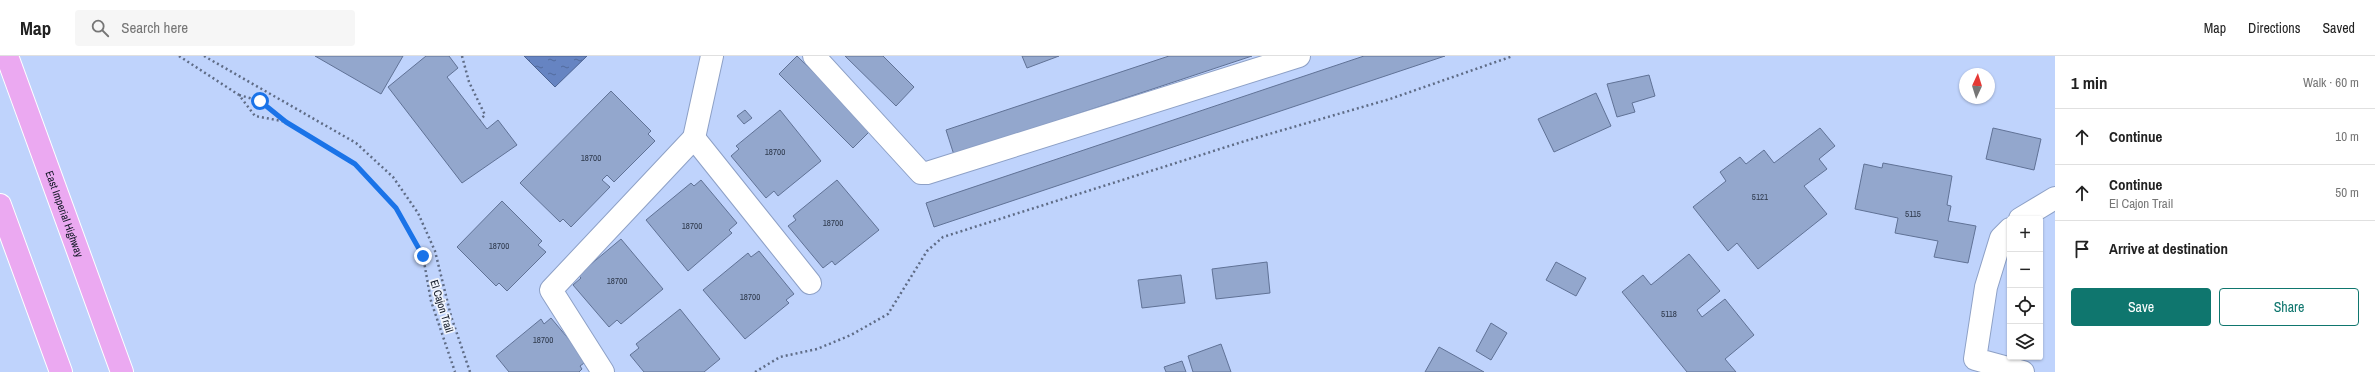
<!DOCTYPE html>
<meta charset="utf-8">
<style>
body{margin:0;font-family:"Archivo Narrow",sans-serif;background:#f6f6f6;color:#222}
.controls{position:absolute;right:12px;bottom:12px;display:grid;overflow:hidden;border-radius:4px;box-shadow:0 1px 3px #0004}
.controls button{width:36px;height:36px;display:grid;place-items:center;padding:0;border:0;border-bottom:1px solid #e0e0e0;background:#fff;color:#222;font:20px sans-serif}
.compass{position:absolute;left:1959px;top:12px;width:36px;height:36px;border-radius:50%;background:#fff;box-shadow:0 1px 3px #0004;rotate:4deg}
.stop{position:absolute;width:12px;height:12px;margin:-9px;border:3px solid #1a73e8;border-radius:50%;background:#fff}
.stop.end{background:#1a73e8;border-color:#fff;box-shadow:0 1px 4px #0008}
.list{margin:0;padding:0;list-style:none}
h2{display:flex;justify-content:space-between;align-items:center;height:52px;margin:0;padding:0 16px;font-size:17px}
h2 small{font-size:13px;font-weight:400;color:#767676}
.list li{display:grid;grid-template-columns:26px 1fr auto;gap:12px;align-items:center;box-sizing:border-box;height:56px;padding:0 16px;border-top:1px solid #e0e0e0}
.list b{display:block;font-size:15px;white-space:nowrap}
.list p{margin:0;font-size:13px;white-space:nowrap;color:#767676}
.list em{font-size:13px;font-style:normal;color:#767676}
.actions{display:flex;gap:8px;padding:12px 16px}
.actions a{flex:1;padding:9px 0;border:1px solid #0f766e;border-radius:4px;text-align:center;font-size:14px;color:#0f766e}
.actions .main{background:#0f766e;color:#fff}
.icon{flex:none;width:22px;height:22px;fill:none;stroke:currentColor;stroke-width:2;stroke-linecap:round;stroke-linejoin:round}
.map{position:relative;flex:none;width:2055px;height:316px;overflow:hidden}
header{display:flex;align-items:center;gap:24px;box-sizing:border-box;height:56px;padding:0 20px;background:#fff;border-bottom:1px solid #e0e0e0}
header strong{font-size:19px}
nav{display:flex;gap:22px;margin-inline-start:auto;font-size:14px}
.search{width:280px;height:36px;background:#f6f6f6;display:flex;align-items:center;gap:10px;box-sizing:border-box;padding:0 14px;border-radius:4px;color:#767676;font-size:15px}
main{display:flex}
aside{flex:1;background:#fff}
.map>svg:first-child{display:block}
</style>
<header>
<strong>Map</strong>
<div class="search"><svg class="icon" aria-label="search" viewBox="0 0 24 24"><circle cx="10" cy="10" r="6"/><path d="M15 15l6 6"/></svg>Search here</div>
<nav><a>Map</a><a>Directions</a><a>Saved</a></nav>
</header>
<main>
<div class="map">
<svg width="2055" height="316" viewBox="0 0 2055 316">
<defs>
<pattern id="water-ripples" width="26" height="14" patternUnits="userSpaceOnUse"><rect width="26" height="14" fill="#6684c2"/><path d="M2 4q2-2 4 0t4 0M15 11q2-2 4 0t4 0" fill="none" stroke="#526b9d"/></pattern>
</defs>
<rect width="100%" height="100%" fill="#bfd3fc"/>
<polygon fill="url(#water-ripples)" stroke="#4c6392" points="524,0 587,0 555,31"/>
<g fill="#93a7cd" stroke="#607296">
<polygon points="315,0 403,0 381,38"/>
<polygon points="426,0 449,0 458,12 447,21 487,73 498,64 517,89 462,127 388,31"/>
<polygon points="797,0 872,73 853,92 779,18"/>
<polygon points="845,0 883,0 914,31 896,50"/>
<polygon points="1022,0 1059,0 1027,12"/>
<polygon points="1169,0 1252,0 954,99 946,74"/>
<polygon points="1364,0 1445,0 934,171 926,147"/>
<polygon points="1649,19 1655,40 1632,47 1635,56 1617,61 1607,28"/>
<polygon points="611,35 651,75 648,78 655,85 614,126 607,119 602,124 610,131 571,171 563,163 560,166 520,127"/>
<polygon points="1596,37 1611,70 1554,96 1538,63"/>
<polygon points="745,54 752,62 744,68 737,60"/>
<polygon points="780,54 821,105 778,140 774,135 766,142 731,100 739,93 736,90"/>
<polygon points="1820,72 1835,90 1819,103 1827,113 1804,130 1827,158 1758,213 1737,187 1728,195 1693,151 1726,125 1720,116 1740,101 1746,108 1764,94 1774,107"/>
<polygon points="1993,72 2041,83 2034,114 1986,103"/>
<polygon points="1883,107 1952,120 1947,149 1951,150 1948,165 1976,170 1968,207 1934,201 1938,185 1895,177 1898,162 1855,153 1864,108 1882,112"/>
<polygon points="701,124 737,167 729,174 732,177 688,215 646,164 691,127 694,130"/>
<polygon points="837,124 879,174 835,209 832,205 823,212 788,170 796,164 793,160"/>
<polygon points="502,145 542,185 538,189 546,196 507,235 499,227 496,230 457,191"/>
<polygon points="621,183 663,233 621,268 617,264 609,271 573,229 581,222 578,219"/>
<polygon points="759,195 794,238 786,244 789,247 745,283 703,234 748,197 751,201"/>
<polygon points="1689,198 1720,235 1697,254 1702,261 1725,243 1754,279 1725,303 1736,316 1687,316 1622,236 1643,219 1651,229"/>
<polygon points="1267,206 1270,237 1216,243 1212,213"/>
<polygon points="1556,206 1586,222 1576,240 1546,224"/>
<polygon points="1181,219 1185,247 1142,252 1138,224"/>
<polygon points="680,253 720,303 704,316 644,316 630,299 639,292 636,288"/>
<polygon points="551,262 587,305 580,310 582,313 579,316 509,316 496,300 541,263 544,268"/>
<polygon points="1491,267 1507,277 1491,304 1476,295"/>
<polygon points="1221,288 1231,316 1193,316 1188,300"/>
<polygon points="1439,291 1484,316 1425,316"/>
<polygon points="1182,305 1186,316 1166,316 1164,311"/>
</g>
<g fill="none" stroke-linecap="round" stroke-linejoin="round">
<defs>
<g id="minor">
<polyline points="814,0 921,117 927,117 1299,0"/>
<polyline points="694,82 712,0"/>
<polyline points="2020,163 2055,142"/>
<polyline points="2010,173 2001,182 1986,231 1975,303 2023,316"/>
<polyline points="603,316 551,234 694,82 810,227"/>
</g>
<g id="highway">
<path id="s1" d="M7 0 122 316"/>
<polyline points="0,149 61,316"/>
</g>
</defs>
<use href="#minor" stroke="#8da0c6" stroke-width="24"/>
<use href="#highway" stroke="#fff" stroke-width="24"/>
<g stroke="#5f6c86" stroke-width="2.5" stroke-dasharray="2 3" stroke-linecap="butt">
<polyline points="179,0 239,39 255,60 287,66 355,108 396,152 423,200 431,245 455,316"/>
<polyline points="204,0 356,87 393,121 418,157 435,195 451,260 470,316"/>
<polyline points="462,0 469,26 485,59 480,64"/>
<polyline points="239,39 260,45 286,66"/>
<polyline points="755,316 780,301 817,293 851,279 888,258 927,195 943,181 1245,85 1390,43 1513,0"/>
</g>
<use href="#minor" stroke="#fff" stroke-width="22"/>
<use href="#highway" stroke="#eba9f1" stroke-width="22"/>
</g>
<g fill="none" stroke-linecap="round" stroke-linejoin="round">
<polyline stroke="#1a73e8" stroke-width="5" points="260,45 286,66 355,108 396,152 423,200"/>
</g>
<g text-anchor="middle" stroke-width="3.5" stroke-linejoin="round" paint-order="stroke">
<g font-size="9" fill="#2f3a4d">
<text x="775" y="99">18700</text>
<text x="591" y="105">18700</text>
<text x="1760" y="144">5121</text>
<text x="1913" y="161">5115</text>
<text x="833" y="170">18700</text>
<text x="692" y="173">18700</text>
<text x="499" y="193">18700</text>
<text x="617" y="228">18700</text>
<text x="750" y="244">18700</text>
<text x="1669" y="261">5118</text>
<text x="543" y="287">18700</text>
</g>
<g font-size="11" fill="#0e1522" stroke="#f0f4fc">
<text dy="4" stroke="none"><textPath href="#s1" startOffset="168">East Imperial Highway</textPath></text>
<text transform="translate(442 250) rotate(73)" y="4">El Cajon Trail</text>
</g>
</g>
</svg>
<div class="controls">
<button>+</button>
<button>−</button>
<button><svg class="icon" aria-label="locate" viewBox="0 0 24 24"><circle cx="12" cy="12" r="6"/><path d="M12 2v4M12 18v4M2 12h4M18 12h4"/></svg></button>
<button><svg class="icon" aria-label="layers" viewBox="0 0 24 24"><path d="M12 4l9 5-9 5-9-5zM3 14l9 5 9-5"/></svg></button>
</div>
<svg class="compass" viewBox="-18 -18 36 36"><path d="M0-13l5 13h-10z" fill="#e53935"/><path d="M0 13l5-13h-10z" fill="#767676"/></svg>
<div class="stop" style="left:260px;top:45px"></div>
<div class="stop end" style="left:423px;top:200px"></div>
</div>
<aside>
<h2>1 min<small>Walk · 60 m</small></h2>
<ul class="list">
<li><svg class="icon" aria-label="ahead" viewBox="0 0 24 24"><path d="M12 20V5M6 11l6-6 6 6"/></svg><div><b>Continue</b></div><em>10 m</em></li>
<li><svg class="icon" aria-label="ahead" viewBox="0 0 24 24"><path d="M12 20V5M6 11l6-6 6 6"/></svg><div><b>Continue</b><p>El Cajon Trail</p></div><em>50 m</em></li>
<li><svg class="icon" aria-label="arrive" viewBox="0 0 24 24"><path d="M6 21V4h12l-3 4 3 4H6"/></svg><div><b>Arrive at destination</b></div></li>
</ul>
<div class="actions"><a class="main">Save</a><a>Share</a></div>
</aside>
</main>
